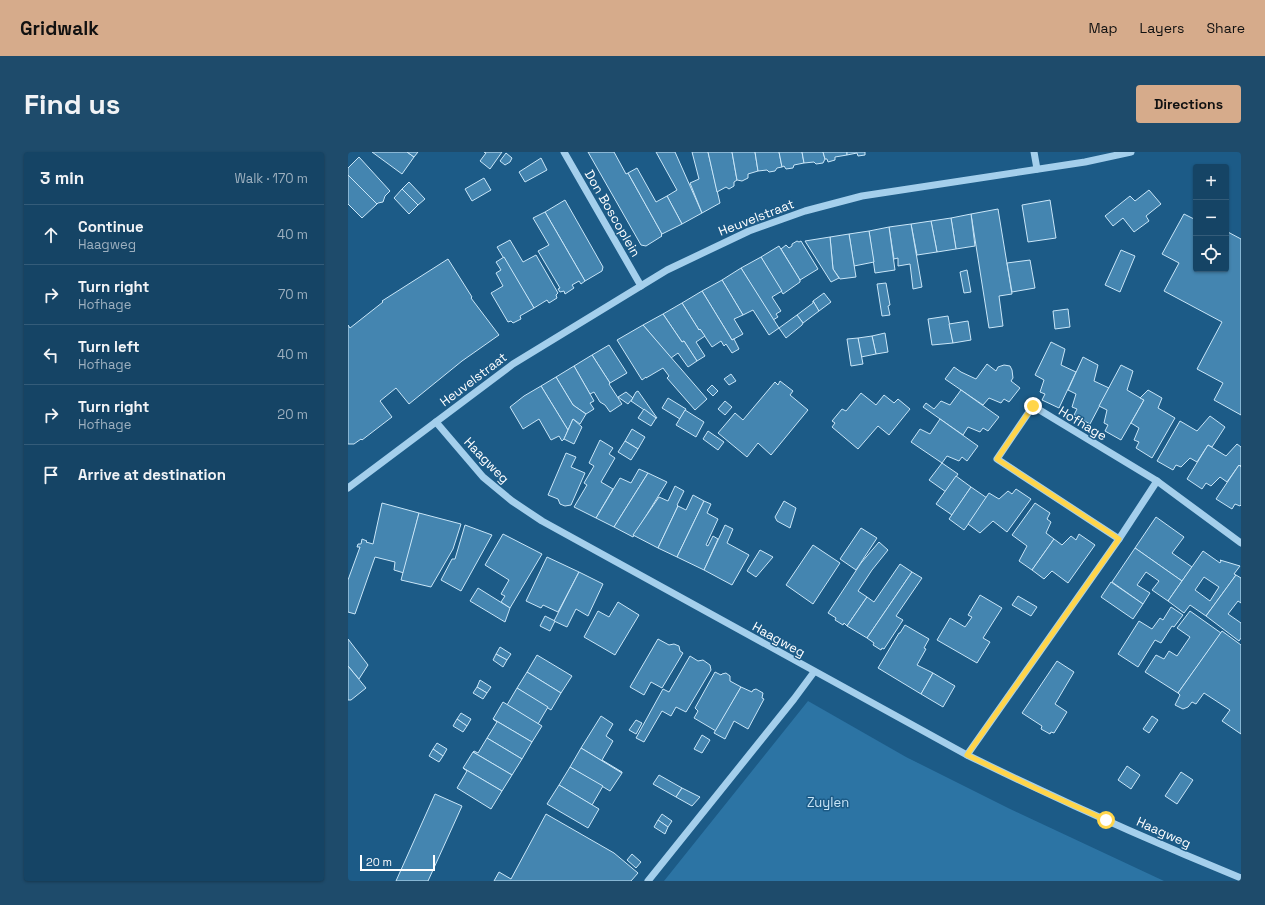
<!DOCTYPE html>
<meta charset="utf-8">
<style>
body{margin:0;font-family:"Space Grotesk",sans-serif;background:#1e4b6b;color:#f1f3f6}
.controls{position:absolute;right:12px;top:12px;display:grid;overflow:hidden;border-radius:4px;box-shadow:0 1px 3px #0004}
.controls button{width:36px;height:36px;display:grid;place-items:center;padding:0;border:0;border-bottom:1px solid #345c79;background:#154465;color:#f1f3f6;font:20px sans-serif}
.scale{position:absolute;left:12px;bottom:10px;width:75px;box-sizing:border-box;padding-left:4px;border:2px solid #fff;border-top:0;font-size:11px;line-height:14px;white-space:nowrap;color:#fff;-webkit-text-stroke:3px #1c5b87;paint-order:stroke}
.stop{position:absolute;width:12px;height:12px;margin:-9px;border:3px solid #ffd54a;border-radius:50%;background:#fff}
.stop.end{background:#ffd54a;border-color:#fff;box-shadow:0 1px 4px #0008}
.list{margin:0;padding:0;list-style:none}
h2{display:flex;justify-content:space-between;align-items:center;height:52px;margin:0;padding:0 16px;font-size:17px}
h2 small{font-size:13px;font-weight:400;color:#9db0bf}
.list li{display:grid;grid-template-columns:26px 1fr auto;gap:12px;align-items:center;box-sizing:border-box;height:60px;padding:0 16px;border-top:1px solid #345c79}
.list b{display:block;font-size:15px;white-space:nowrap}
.list p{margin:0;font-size:13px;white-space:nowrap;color:#9db0bf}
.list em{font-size:13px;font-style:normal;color:#9db0bf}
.icon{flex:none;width:22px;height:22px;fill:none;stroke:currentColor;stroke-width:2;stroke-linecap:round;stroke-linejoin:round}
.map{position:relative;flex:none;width:893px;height:729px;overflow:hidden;border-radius:4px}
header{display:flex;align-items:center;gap:24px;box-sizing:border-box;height:56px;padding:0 20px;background:#d6ab8b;color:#111}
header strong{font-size:19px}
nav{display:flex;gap:22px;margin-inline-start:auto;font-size:14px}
.intro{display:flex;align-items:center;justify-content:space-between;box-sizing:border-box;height:96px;padding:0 24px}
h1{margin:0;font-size:28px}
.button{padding:10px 18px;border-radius:4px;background:#d6ab8b;color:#111;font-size:14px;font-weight:700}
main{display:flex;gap:24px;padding:0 24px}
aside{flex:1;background:#154465;border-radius:4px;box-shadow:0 1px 3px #0004}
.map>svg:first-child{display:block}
</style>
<header>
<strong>Gridwalk</strong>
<nav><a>Map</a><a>Layers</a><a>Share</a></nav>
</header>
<div class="intro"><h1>Find us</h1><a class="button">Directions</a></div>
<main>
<aside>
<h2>3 min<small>Walk · 170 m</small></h2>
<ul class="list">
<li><svg class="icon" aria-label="ahead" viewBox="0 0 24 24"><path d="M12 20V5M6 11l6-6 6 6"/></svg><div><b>Continue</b><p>Haagweg</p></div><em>40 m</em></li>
<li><svg class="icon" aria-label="right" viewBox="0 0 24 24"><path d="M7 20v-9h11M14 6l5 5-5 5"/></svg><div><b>Turn right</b><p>Hofhage</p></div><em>70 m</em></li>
<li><svg class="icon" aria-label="left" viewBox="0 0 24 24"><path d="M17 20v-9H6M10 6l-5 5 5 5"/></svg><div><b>Turn left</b><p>Hofhage</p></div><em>40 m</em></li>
<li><svg class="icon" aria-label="right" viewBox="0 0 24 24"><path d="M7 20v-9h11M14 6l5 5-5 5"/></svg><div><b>Turn right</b><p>Hofhage</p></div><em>20 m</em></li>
<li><svg class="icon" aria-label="arrive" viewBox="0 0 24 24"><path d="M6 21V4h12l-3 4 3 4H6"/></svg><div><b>Arrive at destination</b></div></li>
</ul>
</aside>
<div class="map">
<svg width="893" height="729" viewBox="0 0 893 729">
<rect width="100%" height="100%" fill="#1c5b87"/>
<polygon fill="#2c74a4" points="460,549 558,605 660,656 816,729 316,729"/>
<g fill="#4485b0" stroke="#c9e6f8" fill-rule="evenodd">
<polygon points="24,0 59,0 66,5 54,22"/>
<polygon points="59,0 70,0 66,5"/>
<polygon points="136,0 154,0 142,17 132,9 138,1"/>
<polygon points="240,0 266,0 278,22 280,21 314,82 313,83 314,84 298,94 293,93"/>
<polygon points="308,0 327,0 354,61 334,72 319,44 329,38"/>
<polygon points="344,0 360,0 372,51 354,61 342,31 351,27"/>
<polygon points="360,0 384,0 389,28 386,30 386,34 381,37 378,35 369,40"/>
<polygon points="384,0 407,0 410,19 400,22 400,26 394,29 389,28"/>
<polygon points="407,0 431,0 434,15 429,16 427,19 421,20 419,18 410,19"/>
<polygon points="431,0 454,0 456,11 446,13 445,16 438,17 436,14 434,15"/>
<polygon points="454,0 475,0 477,7 475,11 468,12 466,10 456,11"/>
<polygon points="475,0 499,0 499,3 487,5 487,8 480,10 479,7 477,7"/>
<polygon points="499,0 517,0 517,3 510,4 509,1 499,3"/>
<polygon points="158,1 164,6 162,10 157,13 152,9"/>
<polygon points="11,5 42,39 37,44 35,50 30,51 29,52 0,23 0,16"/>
<polygon points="193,6 199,18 177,30 171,20"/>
<polygon points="289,16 308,50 319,44 334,72 314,82 280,21"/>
<polygon points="0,23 29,52 14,66 0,52"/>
<polygon points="136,26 143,38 124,49 117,37"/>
<polygon points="61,30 77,47 70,53 54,37"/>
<polygon points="54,37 70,53 61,62 46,46"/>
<polygon points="801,38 813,52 798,64 801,69 786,80 775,66 765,74 757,64 782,44 787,49"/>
<polygon points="217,48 255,115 254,119 237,129 197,60"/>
<polygon points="702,48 708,86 680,90 674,53"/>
<polygon points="650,57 664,142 651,144 655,174 641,176 623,62"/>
<polygon points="197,60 237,129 233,132 231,129 224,133 226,136 217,142 216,139 212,140 210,137 212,136 190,99 201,93 185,66"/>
<polygon points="623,62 627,94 608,97 603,66"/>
<polygon points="836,62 848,68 848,117 878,117 878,79 893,87 893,263 866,248 875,231 849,217 874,170 816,139 831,111 814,102"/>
<polygon points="603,66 608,97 589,100 583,69"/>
<polygon points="583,69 589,100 569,103 563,72"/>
<polygon points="563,72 574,135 565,137 562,112 550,114 550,106 546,107 541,75"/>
<polygon points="541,75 547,118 527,121 521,79"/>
<polygon points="521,79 526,110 506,114 501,82"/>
<polygon points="501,82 508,125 492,127 485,117 482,85"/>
<polygon points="482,85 485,117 491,126 483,130 457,89"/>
<polygon points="162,88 175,110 188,103 210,141 208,143 209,146 201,151 199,148 186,156 149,95"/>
<polygon points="449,89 451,90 453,89 470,117 452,128 433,97 438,93 441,96 444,94 444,92"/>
<polygon points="431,94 452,128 452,130 435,142 413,105"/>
<polygon points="773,98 787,104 772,140 757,133"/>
<polygon points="156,105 186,156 172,164 173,167 165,171 163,169 160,170 143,141 155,134 148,121 153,118 148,110"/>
<polygon points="413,105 434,139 424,145 433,159 428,162 430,165 425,168 393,116"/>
<polygon points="100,107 124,145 123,146 151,183 114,209 61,252 48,236 32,249 44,265 14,288 13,287 6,292 0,292 0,173 2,176 35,150 34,149"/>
<polygon points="682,108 687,136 664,140 659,111"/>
<polygon points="393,116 431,176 421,183 405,158 395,163 374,128"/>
<polygon points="619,118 623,140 616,141 612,120"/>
<polygon points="374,128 395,163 386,167 395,182 384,188 354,139"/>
<polygon points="538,131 542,153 540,154 542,163 534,164 529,132"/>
<polygon points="354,139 384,188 386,187 391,197 384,201 378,192 376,194 373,189 364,195 352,177 351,178 334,151"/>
<polygon points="476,141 483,150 471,159 465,149"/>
<polygon points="465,149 471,159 455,171 449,163 465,151"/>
<polygon points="334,151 351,178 352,177 357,184 348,190 357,204 349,209 336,189 334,190 315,162"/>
<polygon points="720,157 722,175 707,177 705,159"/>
<polygon points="315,162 334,190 336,189 349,209 340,215 330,201 323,206 295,173"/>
<polygon points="449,163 455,171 454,173 438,186 431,176"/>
<polygon points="600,164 605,191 584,193 580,167"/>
<polygon points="620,169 623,188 605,191 601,172"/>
<polygon points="295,173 359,247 347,258 319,226 321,224 315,216 298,226 298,225 294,228 269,188"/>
<polygon points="537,181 540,200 528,202 524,184"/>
<polygon points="524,184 528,202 513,205 510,186"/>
<polygon points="510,186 515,212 503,214 499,187"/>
<polygon points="703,190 717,197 713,213 728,220 711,256 694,248 697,242 692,240 696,228 687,223"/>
<polygon points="261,193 279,221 262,231 244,203"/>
<polygon points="244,203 262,231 261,232 274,252 262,260 257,253 252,250 246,240 242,242 226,214"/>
<polygon points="735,205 750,213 746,229 761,236 742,272 726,263 729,257 724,255 728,242 720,238"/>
<polygon points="639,212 648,219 650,215 656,213 662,214 664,218 665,226 663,229 672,236 661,250 656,247 653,251 641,246 635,253 597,227 606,215 613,220 628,227"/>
<polygon points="773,213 785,219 779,238 796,248 773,288 757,279 760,273 756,271 759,258 751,254"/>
<polygon points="226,214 246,249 242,251 246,257 238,262 225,253 208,225"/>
<polygon points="383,222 388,229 381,233 376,227"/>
<polygon points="208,225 225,253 238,262 232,272 225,267 220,278 193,234"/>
<polygon points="432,229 445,239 442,243 460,258 423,303 410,291 399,305 370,281 387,261 395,268 427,230 430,233"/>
<polygon points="364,233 370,239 365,244 359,238"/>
<polygon points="193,234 220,278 216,287 214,289 211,284 203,288 191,267 175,277 162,255 176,244"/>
<polygon points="613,238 651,265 640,279 635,276 632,280 620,275 615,283 575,255 578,251 586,257 593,249 602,253"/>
<polygon points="800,238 814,246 810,256 827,266 804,306 788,296 791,290 786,288 791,276 783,271 796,248 792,246"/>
<polygon points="290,239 309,266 308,266 283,249 288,240"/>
<polygon points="278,240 285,246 280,252 270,245"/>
<polygon points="513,241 528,253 536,243 546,251 550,247 562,257 541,283 530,274 510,297 484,275 487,271 484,269 494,257 498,259"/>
<polygon points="320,246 338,257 332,267 314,256"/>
<polygon points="377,249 384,255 377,263 370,257"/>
<polygon points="296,257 308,266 303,274 290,266"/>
<polygon points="337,258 356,270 348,285 328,273"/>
<polygon points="862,264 877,275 864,295 860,293 849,310 842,306 833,315 828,313 825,318 809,309 832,269 849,279"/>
<polygon points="225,267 234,275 226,292 216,287"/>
<polygon points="592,267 630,294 619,309 614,305 611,309 599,304 594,311 563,290 572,277 582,282"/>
<polygon points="284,277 297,285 290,297 277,289"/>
<polygon points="360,279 376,290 370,298 355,287"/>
<polygon points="252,288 265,296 261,302 267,306 253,330 265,337 248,366 226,355 239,333 236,331 246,314 241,311"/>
<polygon points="277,289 290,297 283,308 270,300"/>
<polygon points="889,292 893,295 893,313 892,314 891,313 879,330 872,325 863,334 858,331 854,337 839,327 860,293 878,304"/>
<polygon points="218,301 228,305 223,315 237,321 223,353 217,354 212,352 210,347 200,343"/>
<polygon points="594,311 610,322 598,340 581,328"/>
<polygon points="891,313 893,315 893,353 892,354 887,352 884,357 868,347"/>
<polygon points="291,317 300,321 266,375 248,366 272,326 283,331"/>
<polygon points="300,321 319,330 285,385 266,375"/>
<polygon points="608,324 623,335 604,363 588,352"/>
<polygon points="327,334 336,339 329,353 330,354 310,396 285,383 311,345 320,349"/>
<polygon points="623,335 639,346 616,378 601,367"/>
<polygon points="668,337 683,347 659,380 645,369 632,381 620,372 641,341 651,347 660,339 664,342"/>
<polygon points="345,343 356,349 329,405 310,396 330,354 338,358"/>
<polygon points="356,349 363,352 359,361 370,367 358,393 360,394 365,384 370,387 356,418 329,405"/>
<polygon points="436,349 448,356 442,376 429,369 427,365"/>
<polygon points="34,351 71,361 56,421 46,418 47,410 27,405 7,462 0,460 0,428 12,395 9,395 10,392 13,392 14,387 19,389 18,390 25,392"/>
<polygon points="687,351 702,361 699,367 703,370 698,381 706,387 684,418 671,409 679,394 664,383"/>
<polygon points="71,361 113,372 105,397 83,435 53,428"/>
<polygon points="808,365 836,385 824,401 844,415 834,429 787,396"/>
<polygon points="117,373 144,383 113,439 93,428 104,407 107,407"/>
<polygon points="377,373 385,377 379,391 401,403 384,433 356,418"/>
<polygon points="513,376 529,386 508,418 492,407"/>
<polygon points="155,382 194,402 162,456 153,450 157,444 153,442 161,428 137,413"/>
<polygon points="731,382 747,393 720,431 704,419 696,427 684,418 706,387 714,393 723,384 728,388"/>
<polygon points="531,390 540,398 524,418 510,439 519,445 499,474 496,471 495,473 487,468 488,466 480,461 513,411"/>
<polygon points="465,393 492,411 465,452 438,433"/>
<polygon points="787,396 834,429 820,449 804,438 811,429 798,420 789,433 802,441 795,452 764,430"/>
<polygon points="412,398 425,405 408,425 399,419"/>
<path d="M855 399 872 411 873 409 872 408 892 414 886 422 888 423 858 464 842 453 836 461 820 449ZM856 425 871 435 862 449 847 438Z"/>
<polygon points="199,405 231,420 210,460 195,453 193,456 178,449"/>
<polygon points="552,412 564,420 519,486 499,474 519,445 526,450"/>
<polygon points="231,420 255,432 240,464 228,457 219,475 206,469"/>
<polygon points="564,420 574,426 548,464 555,468 536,497 534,496 533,498 525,493 526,491 519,486"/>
<polygon points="888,423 893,426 893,451 890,449 880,462 893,471 893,486 891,489 858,464"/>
<polygon points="763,430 795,452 785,467 753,445"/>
<polygon points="130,436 162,456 157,470 122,449"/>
<polygon points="632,443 654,456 635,486 642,490 629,511 589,488 602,466 617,475 624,465 620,463"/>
<polygon points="670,444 689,455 683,464 664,453"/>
<polygon points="270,450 291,463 267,503 236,485 250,459 261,465"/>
<polygon points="823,455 835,463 826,475 824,474 813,491 807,488 790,515 770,502 791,469 804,477 812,466 815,468"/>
<polygon points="842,459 873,481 830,541 797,520 808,503 816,507 821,499 829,504 842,485 829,476"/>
<polygon points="197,464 207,469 202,479 192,474"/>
<polygon points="557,473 581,487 576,496 578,497 569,513 585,521 573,542 530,516 551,481 552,481"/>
<polygon points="874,479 893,493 893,582 874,569 882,558 856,541 848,552 844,550 840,555 835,557 827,553 832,543 830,541"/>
<polygon points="0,487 20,513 11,527 0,514"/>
<polygon points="310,487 321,493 326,492 331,494 332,499 335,501 314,536 303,530 296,543 282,535"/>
<polygon points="152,495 163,502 159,508 148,502"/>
<polygon points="148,502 159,508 155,515 145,508"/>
<polygon points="189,503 224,524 213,541 179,520"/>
<polygon points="342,504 350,509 355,508 362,513 363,518 338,560 328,555 323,564 314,559 296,590 288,586 315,537 321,540"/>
<polygon points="709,509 726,520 707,552 719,560 706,581 703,580 702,582 693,577 694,574 674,561"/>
<polygon points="0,514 18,536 3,548 0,548"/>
<polygon points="179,520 213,541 203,558 169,536"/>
<polygon points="367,520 373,523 374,522 378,521 382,524 382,529 393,535 368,579 346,566 350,559 347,556"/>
<polygon points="585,521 607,534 595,555 573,542"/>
<polygon points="132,528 143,535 139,541 129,535"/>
<polygon points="129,535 139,541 135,547 125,541"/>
<polygon points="393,535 404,540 405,538 408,537 415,541 414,546 416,547 400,577 386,569 377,587 366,581"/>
<polygon points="169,536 200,555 190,572 159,553"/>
<polygon points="155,550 194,574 184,590 145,567"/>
<polygon points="113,561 123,567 119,574 109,567"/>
<polygon points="253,564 265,572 258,584 265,589 254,608 274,620 274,621 233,596"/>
<polygon points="804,564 810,568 801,581 795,577"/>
<polygon points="109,567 119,574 115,580 105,574"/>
<polygon points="145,567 184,590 174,607 139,586 149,570"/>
<polygon points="288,568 294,571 288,582 281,578"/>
<polygon points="354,583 362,588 354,601 346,597"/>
<polygon points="139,586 174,607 164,623 125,600 126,599 130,601"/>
<polygon points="89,591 99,597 95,604 85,597"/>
<polygon points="233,596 274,621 262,639 222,615"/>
<polygon points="85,597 95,604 91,610 81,604"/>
<polygon points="125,600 164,623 154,639 115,616"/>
<polygon points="779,614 792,623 783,637 770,628"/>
<polygon points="222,615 255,634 244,653 211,633"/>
<polygon points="115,616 154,639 143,657 109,636 119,619"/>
<polygon points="833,620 845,628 829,652 817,644"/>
<polygon points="311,623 334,636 328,645 305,632"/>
<polygon points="211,633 251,657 240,676 199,652"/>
<polygon points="334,636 352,645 344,654 328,645"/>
<polygon points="87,642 114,654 80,729 48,729"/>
<polygon points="198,662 266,701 290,721 283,729 146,729 151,720 163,727"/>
<polygon points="314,662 324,669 320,675 310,668"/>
<polygon points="310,668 320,675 317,682 306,675"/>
<polygon points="284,702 293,710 288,716 279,708"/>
</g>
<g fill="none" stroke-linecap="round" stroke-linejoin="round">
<g stroke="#a4cfec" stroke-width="7">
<polyline points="216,0 293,134"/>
<polyline points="686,0 689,17"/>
<path d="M88 270 135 325 164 349 194 369 619 603C709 647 800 688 893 726"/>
<polyline points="0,336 165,212 319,118 401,79 457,59 514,44 737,10 783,0"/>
<polyline points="771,387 649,307 685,254 809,329 893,391"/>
<polyline points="619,603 771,387 809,329"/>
<polyline points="300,729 446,547 466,520"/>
</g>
</g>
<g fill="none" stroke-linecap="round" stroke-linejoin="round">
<polyline stroke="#ffd54a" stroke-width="5" points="685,254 649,307 771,387 619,603 689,637 758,668"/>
</g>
<g text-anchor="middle" stroke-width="3" stroke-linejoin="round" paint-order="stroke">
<g font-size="13" fill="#fff" stroke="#1c5b87">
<text transform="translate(265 61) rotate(60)" y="5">Don Boscoplein</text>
<text transform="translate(408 65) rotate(-21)" y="5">Heuvelstraat</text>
<text transform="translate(125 227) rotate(-37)" y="5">Heuvelstraat</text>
<text transform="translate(735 271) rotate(31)" y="5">Hofhage</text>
<text transform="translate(139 308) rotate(46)" y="5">Haagweg</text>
<text transform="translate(431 487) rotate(29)" y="5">Haagweg</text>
<text transform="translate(816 680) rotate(24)" y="5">Haagweg</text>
</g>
<g font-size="13" fill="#c9e6f8" stroke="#1c5b87">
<text x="480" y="655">Zuylen</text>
</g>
</g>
</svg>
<div class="controls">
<button>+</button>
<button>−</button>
<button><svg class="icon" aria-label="locate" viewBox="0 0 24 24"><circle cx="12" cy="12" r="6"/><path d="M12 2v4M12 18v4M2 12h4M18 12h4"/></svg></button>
</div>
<div class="scale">20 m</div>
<div class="stop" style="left:758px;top:668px"></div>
<div class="stop end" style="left:685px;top:254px"></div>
</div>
</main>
